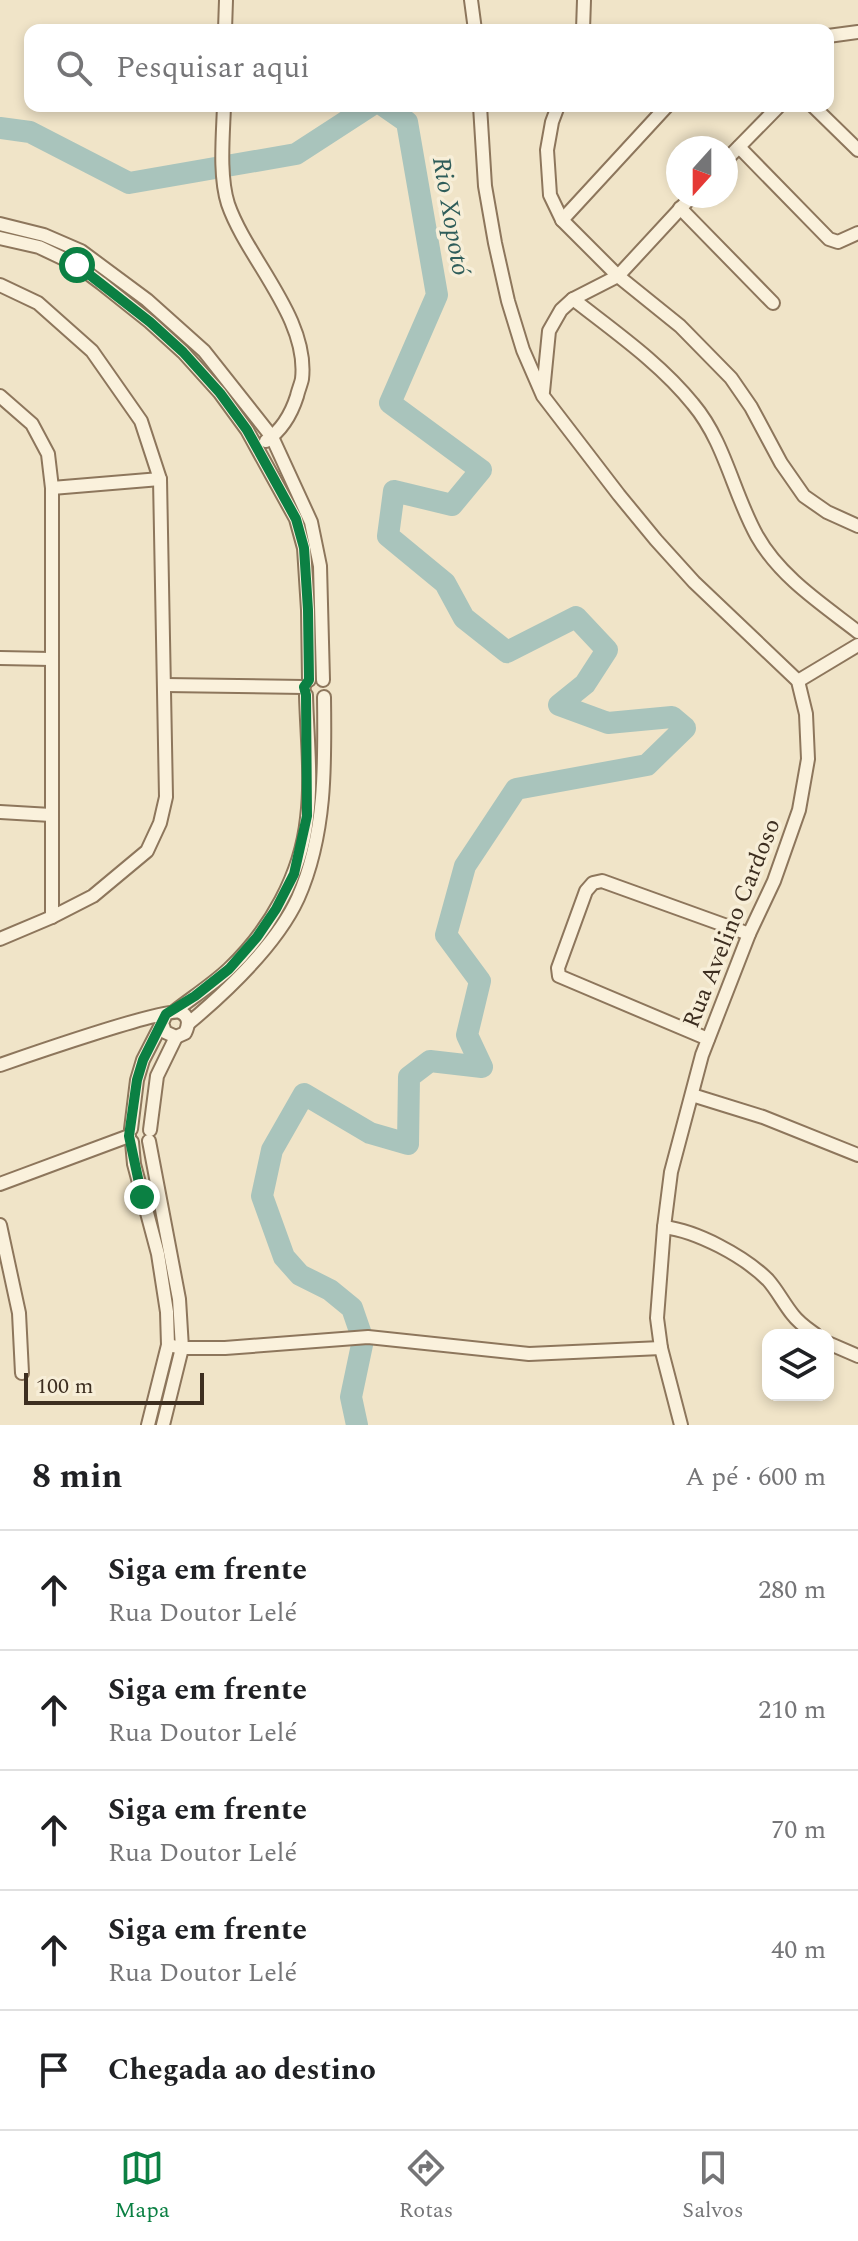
<!DOCTYPE html>
<html lang="pt">
<meta charset="utf-8">
<style>
body{margin:0;font-family:Spectral,serif;background:#f6f6f6;color:#202124}
.controls{position:absolute;right:24px;bottom:24px;display:grid;overflow:hidden;border-radius:16px;box-shadow:0 4px 12px #0003}
.controls button{width:72px;height:72px;display:grid;place-items:center;padding:0;border:0;border-bottom:2px solid #e0e0e0;background:#fff;color:#202124;font:40px sans-serif}
.compass{position:absolute;left:666px;top:136px;width:72px;height:72px;border-radius:50%;background:#fff;box-shadow:0 4px 12px #0003;rotate:201deg}
.scale{position:absolute;left:24px;bottom:20px;width:180px;box-sizing:border-box;padding-left:8px;border:4px solid #3d2e20;border-top:0;font-size:22px;line-height:28px;white-space:nowrap;color:#3d2e20;-webkit-text-stroke:6px #f7eed8;paint-order:stroke}
.stop{position:absolute;width:24px;height:24px;margin:-18px;border:6px solid #0b8043;border-radius:50%;background:#fff}
.stop.end{background:#0b8043;border-color:#fff;box-shadow:0 2px 8px #0008}
.list{margin:0;padding:0;list-style:none}
h2{display:flex;justify-content:space-between;align-items:center;height:104px;margin:0;padding:0 32px;font-size:34px}
h2 small{font-size:26px;font-weight:400;color:#757577}
.list li{display:grid;grid-template-columns:52px 1fr auto;gap:24px;align-items:center;box-sizing:border-box;height:120px;padding:0 32px;border-top:2px solid #e0e0e0}
.list b{display:block;font-size:30px;white-space:nowrap}
.list p{margin:0;font-size:26px;white-space:nowrap;color:#757577}
.list em{font-size:26px;font-style:normal;color:#757577}
.icon{flex:none;width:44px;height:44px;fill:none;stroke:currentColor;stroke-width:2;stroke-linecap:round;stroke-linejoin:round}
.map{position:relative;flex:none;width:858px;height:1425px;overflow:hidden}
.search{position:absolute;background:#fff;box-shadow:0 4px 12px #0003;left:24px;right:24px;top:24px;height:88px;display:flex;align-items:center;gap:20px;box-sizing:border-box;padding:0 28px;border-radius:16px;color:#757577;font-size:30px}
.sheet{height:704px;background:#fff}
nav{display:flex;justify-content:space-around;align-items:center;box-sizing:border-box;height:112px;border-top:2px solid #e0e0e0;background:#fff;font-size:22px;color:#757577}
nav a{display:grid;justify-items:center;gap:4px}
nav .on{color:#0b8043}
.map>svg:first-child{display:block}
</style>
<div class="map">
<svg width="858" height="1425" viewBox="0 0 858 1425">
<rect width="100%" height="100%" fill="#f0e4c8"/>
<g fill="none" stroke-linecap="round" stroke-linejoin="round">
<g stroke="#a9c4bc" stroke-width="22">
<polyline points="0,128 30,132 129,183 296,154 370,106"/>
<polyline points="357,1425 351,1397 363,1340 352,1308 330,1290 300,1275 284,1257 262,1196 272,1150 304,1094 370,1133 408,1144 409,1077 430,1061 482,1067 467,1035 480,981 446,935 465,866 516,789 647,765 685,728 672,717 608,723 559,705 585,684 607,650 576,617 507,652 464,618 445,583 388,536 394,491 452,505 481,470 390,403 437,295 407,122 384,106"/>
</g>
<defs>
<g id="minor">
<polyline points="471,0 475,30"/>
<polyline points="225,30 226,0"/>
<polyline points="583,30 584,0"/>
<polyline points="828,36 858,32"/>
<path d="M224 106C223 136 219 176 228 204 247 259 309 318 302 379 301 384 298 391 297 396 291 415 282 430 266 441"/>
<polyline points="480,106 485,186 495,243 508,301 523,350 543,396 619,495 656,540 694,582 798,681 806,714 808,759 799,810 774,881 749,934 702,1055 671,1172 664,1227 657,1318 661,1348 681,1425"/>
<polyline points="558,106 552,122 547,150 550,195 562,220 618,276 680,326 731,378 751,407 781,463 804,496 827,512 858,526"/>
<polyline points="813,106 858,150"/>
<polyline points="739,147 829,239 838,242 858,233"/>
<polyline points="726,160 779,106"/>
<polyline points="680,208 773,303"/>
<polyline points="562,220 667,106"/>
<polyline points="0,224 44,235 81,251 147,300 204,351 272,437 311,522 320,566 323,680"/>
<polyline points="0,238 39,247 77,265 101,283 150,322 183,352 220,393 247,430 296,519 304,548 308,610 309,680"/>
<polyline points="0,285 38,303 92,351 141,421 160,479 166,797 160,823 147,851 93,896 52,917 0,939"/>
<path d="M573 299C615 332 660 363 693 404 725 442 733 493 757 536 780 577 822 604 858 632"/>
<polyline points="543,392 549,331 561,310 573,299 618,276 692,196"/>
<polyline points="0,396 32,424 48,454 52,488 52,917"/>
<polyline points="52,488 160,479"/>
<polyline points="0,658 51,659"/>
<polyline points="798,681 858,645"/>
<polyline points="165,685 304,687"/>
<polyline points="0,812 51,815"/>
<path d="M175 1011C193 997 213 984 229 969 270 930 301 875 307 818 312 778 307 735 306 695"/>
<path d="M189 1023C227 991 277 944 298 898 326 835 325 765 324 697"/>
<polyline points="708,1039 559,976 558,968 586,891 593,883 602,881 749,934"/>
<path d="M0 1065C23 1057 168 1007 180 1012 190 1016 189 1025 185 1033L176 1037 165 1032 162 1023 166 1014"/>
<polyline points="692,1095 763,1117 858,1155"/>
<polyline points="131,1129 137,1080 143,1060 162,1023"/>
<polyline points="150,1130 157,1076 176,1037"/>
<polyline points="149,1141 179,1299 182,1348 163,1425"/>
<polyline points="132,1142 134,1164 158,1254 167,1312 168,1345 148,1425"/>
<polyline points="0,1184 129,1136"/>
<polyline points="0,1225 19,1313 22,1373"/>
<path d="M664 1227C697 1231 744 1256 768 1280 777 1290 784 1304 793 1315 799 1323 808 1329 816 1335"/>
<polyline points="828,1343 858,1356"/>
<polyline points="168,1345 182,1348 225,1348 368,1337 529,1354 661,1348"/>
</g>
</defs>
<use href="#minor" stroke="#8d765c" stroke-width="16"/>
<use href="#minor" stroke="#faf1dc" stroke-width="12"/>
</g>
<g fill="none" stroke-linecap="round" stroke-linejoin="round">
<polyline stroke="#0b8043" stroke-width="10" points="77,265 150,322 183,352 220,393 247,430 257,448 296,519 304,548 308,610 309,680 304,687 306,695 307,816 294,874 276,909 257,937 229,969 195,996 166,1014 143,1060 137,1080 129,1136 142,1197"/>
</g>
<g text-anchor="middle" stroke-width="7" stroke-linejoin="round" paint-order="stroke">
<g font-size="24" fill="#3d2e20" stroke="#f7eed8">
<text transform="translate(731 923) rotate(-68)" y="8">Rua Avelino Cardoso</text>
</g>
<g font-size="26" font-style="italic" fill="#2f5d5a" stroke="#f7eed8">
<text transform="translate(452 216) rotate(80)" y="9">Rio Xopotó</text>
</g>
</g>
</svg>
<div class="controls">
<button><svg class="icon" aria-label="layers" viewBox="0 0 24 24"><path d="M12 4l9 5-9 5-9-5zM3 14l9 5 9-5"/></svg></button>
</div>
<svg class="compass" viewBox="-18 -18 36 36"><path d="M0-13l5 13h-10z" fill="#e53935"/><path d="M0 13l5-13h-10z" fill="#757577"/></svg>
<div class="scale">100 m</div>
<div class="stop" style="left:77px;top:265px"></div>
<div class="stop end" style="left:142px;top:1197px"></div>
<div class="search"><svg class="icon" aria-label="search" viewBox="0 0 24 24"><circle cx="10" cy="10" r="6"/><path d="M15 15l6 6"/></svg>Pesquisar aqui</div>
</div>
<section class="sheet">
<h2>8 min<small>A pé · 600 m</small></h2>
<ul class="list">
<li><svg class="icon" aria-label="ahead" viewBox="0 0 24 24"><path d="M12 20V5M6 11l6-6 6 6"/></svg><div><b>Siga em frente</b><p>Rua Doutor Lelé</p></div><em>280 m</em></li>
<li><svg class="icon" aria-label="ahead" viewBox="0 0 24 24"><path d="M12 20V5M6 11l6-6 6 6"/></svg><div><b>Siga em frente</b><p>Rua Doutor Lelé</p></div><em>210 m</em></li>
<li><svg class="icon" aria-label="ahead" viewBox="0 0 24 24"><path d="M12 20V5M6 11l6-6 6 6"/></svg><div><b>Siga em frente</b><p>Rua Doutor Lelé</p></div><em>70 m</em></li>
<li><svg class="icon" aria-label="ahead" viewBox="0 0 24 24"><path d="M12 20V5M6 11l6-6 6 6"/></svg><div><b>Siga em frente</b><p>Rua Doutor Lelé</p></div><em>40 m</em></li>
<li><svg class="icon" aria-label="arrive" viewBox="0 0 24 24"><path d="M6 21V4h12l-3 4 3 4H6"/></svg><div><b>Chegada ao destino</b></div></li>
</ul>
</section>
<nav>
<a class="on"><svg class="icon" aria-label="map" viewBox="0 0 24 24"><path d="M3 6l6-2 6 2 6-2v14l-6 2-6-2-6 2zM9 4v14M15 6v14"/></svg>Mapa</a>
<a><svg class="icon" aria-label="directions" viewBox="0 0 24 24"><path d="M12 3l9 9-9 9-9-9zM9 14v-3h6M13 9l2 2-2 2"/></svg>Rotas</a>
<a><svg class="icon" aria-label="saved" viewBox="0 0 24 24"><path d="M7 4h10v16l-5-4-5 4z"/></svg>Salvos</a>
</nav>
